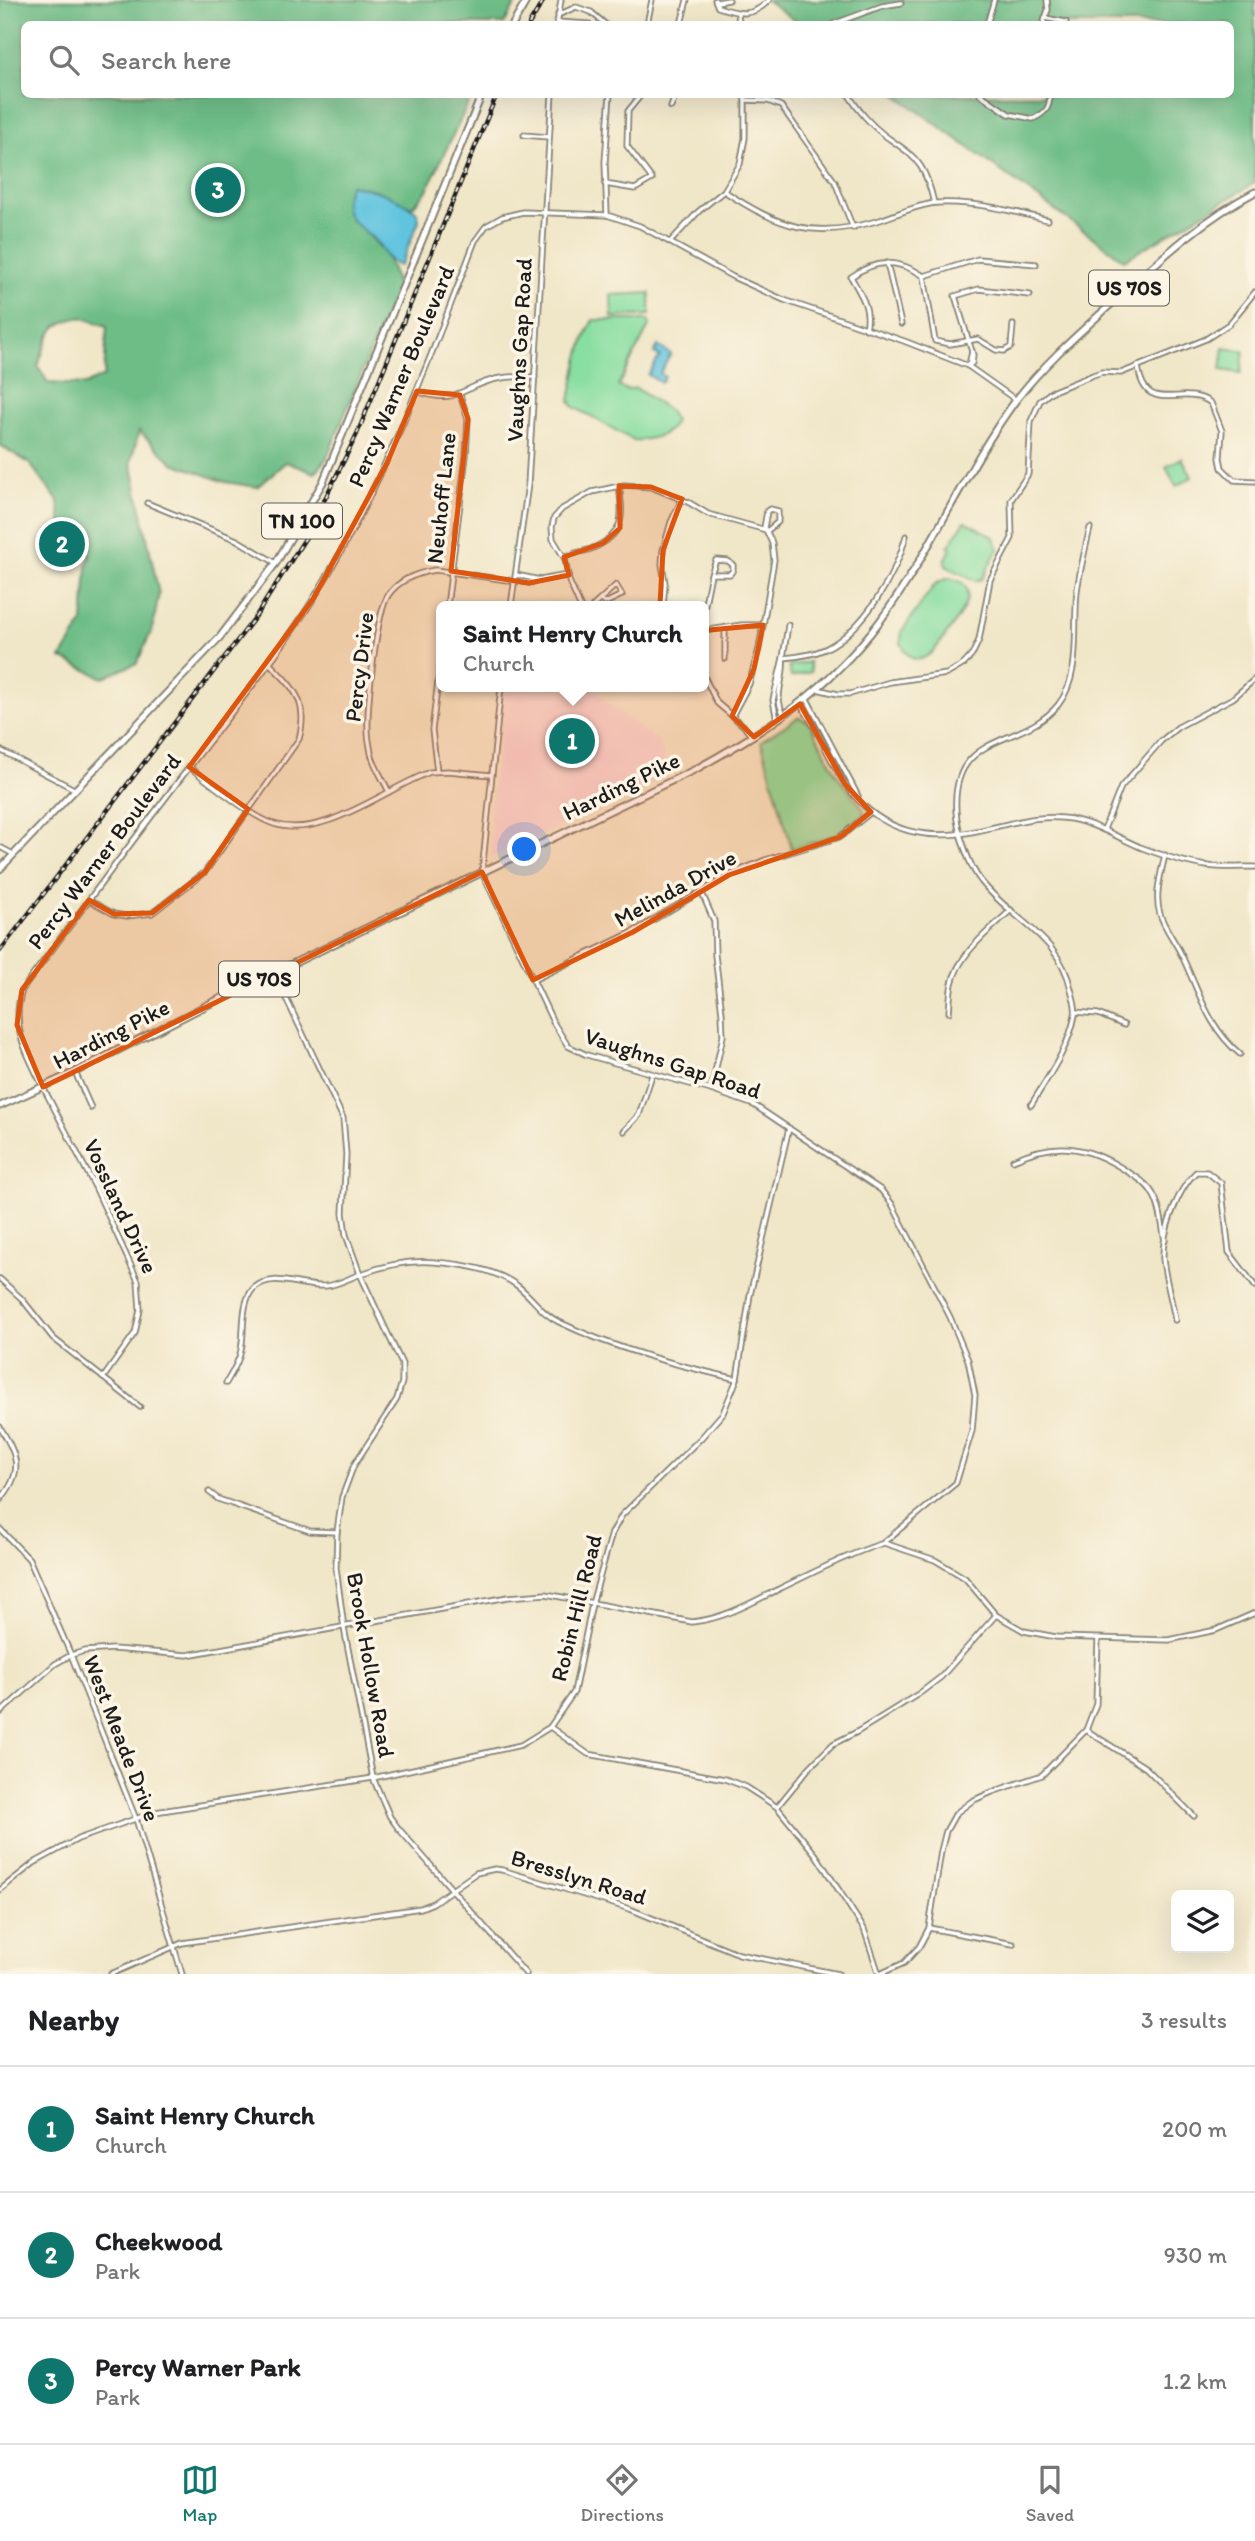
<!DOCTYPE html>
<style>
body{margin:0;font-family:Itim,sans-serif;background:#f6f6f6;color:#202124}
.controls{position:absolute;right:21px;bottom:21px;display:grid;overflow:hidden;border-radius:10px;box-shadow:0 7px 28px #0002}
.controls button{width:63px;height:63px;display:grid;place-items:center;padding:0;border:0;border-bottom:2px solid #e0e0e0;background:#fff;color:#202124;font:35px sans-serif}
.you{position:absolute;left:525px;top:850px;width:24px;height:24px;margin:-18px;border:5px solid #fff;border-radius:50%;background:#1a73e8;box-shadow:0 0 0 10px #1a73e833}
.badge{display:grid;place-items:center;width:46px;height:46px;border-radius:50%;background:#0f766e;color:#fff;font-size:23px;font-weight:700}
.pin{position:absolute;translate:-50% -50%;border:4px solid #fff;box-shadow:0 2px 7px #0006}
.popup{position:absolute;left:436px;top:601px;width:273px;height:91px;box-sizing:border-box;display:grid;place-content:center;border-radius:10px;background:#fff;filter:drop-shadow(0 2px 5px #0005);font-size:23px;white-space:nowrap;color:#757577}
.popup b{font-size:26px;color:#202124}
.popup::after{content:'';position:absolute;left:50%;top:100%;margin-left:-14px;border:14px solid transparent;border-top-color:#fff}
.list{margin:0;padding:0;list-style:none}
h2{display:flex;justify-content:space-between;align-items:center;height:91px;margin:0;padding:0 28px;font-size:30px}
h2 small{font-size:23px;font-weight:400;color:#757577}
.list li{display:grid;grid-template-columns:46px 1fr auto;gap:21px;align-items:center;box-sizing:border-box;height:126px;padding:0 28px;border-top:2px solid #e0e0e0}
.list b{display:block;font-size:26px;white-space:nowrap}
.list p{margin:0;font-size:23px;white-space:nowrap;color:#757577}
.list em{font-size:23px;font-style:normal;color:#757577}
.icon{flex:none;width:38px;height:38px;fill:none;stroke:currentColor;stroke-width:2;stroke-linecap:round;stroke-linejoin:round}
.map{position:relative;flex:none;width:1255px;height:1974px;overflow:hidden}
.search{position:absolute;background:#fff;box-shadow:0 7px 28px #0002;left:21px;right:21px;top:21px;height:77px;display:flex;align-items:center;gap:18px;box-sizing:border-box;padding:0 24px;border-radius:10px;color:#757577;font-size:26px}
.sheet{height:469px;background:#fff}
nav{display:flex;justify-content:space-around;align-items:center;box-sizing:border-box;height:98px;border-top:2px solid #e0e0e0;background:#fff;font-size:19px;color:#757577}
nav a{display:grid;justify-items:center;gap:4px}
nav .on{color:#0f766e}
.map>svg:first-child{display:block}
</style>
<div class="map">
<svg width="1255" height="1974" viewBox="0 0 1255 1974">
<rect width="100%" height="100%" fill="#fcf5e5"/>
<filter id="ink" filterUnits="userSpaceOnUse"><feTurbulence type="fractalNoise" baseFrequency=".0143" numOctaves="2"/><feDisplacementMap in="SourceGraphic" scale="14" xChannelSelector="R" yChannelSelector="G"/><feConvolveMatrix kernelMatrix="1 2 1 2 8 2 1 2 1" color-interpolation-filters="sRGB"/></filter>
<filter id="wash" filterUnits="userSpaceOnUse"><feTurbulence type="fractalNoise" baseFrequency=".00686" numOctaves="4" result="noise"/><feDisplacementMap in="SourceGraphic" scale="28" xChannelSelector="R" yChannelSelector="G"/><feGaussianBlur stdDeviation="1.57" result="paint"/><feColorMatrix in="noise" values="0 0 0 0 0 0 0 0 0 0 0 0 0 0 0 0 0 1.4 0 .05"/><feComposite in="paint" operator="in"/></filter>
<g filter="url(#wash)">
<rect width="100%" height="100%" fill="#f0e6c8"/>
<polygon fill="#f6cfd7" points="505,687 595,687 608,704 658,741 670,775 491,858 490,809"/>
<g fill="#89dea1" stroke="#527d5e" stroke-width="2">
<polygon points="650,293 650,315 612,317 611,295"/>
<path d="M593 320H647L650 324 618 386 627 390 636 388 669 411 675 421C667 438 652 438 635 441L574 407 570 401C575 373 580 345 593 320Z"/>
<polygon points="1224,348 1244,351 1241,373 1221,370"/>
<polygon points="1182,458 1192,477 1176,486 1166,467"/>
<polygon points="965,521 994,537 998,549 982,579 976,581 946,566 945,561 951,549 948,547"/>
<path d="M948 578C983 583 963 611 951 628 939 645 917 680 901 643L902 631 935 584Z"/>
<polygon points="809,662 811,672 791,677 789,666"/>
<polygon points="799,717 809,722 837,775 864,810 863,815 837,835 792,849 761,741"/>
</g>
<g fill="#6ebd87" stroke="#456c52" stroke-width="2" fill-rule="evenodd">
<path d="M0 0H518L504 24H24V94L472 95 426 192 412 207 375 190 351 185 352 220C378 243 389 252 397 286L327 458 315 473 286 462 257 487 225 482 173 463 139 431 131 462 159 594 152 630 137 663 103 678 61 658 83 622 87 567 90 555 63 532 58 501 30 464 0 445ZM81 317 107 326 104 376 85 385 48 383 38 366C49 336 47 324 81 317Z"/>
<polygon points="766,0 1255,0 1255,183 1124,260 896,95 1230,94 1230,24 800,24"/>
</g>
<g fill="#61c4df" stroke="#3e707e" stroke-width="2">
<path d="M350 185C373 189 400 197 418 213L419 221 400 266C387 263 383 248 374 239 365 230 352 224 347 212 343 203 347 194 350 185Z"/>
<polygon points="658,346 671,354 660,373 665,377 661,383 648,375 660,356 654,353"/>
</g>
</g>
<g filter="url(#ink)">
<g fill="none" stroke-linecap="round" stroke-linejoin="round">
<defs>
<g id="minor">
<path d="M715 0 718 7C739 14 753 18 769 0"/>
<polyline points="717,2 729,0"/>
<polyline points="738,14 739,24"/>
<polyline points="558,15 576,7 591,12 605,24"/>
<polyline points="1045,18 1066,22"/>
<polyline points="557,22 589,24"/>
<polyline points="647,24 652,0"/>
<polyline points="681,24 687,0"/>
<polyline points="833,24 882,6 901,3"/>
<polyline points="987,24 994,0"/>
<polyline points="1043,24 1048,10 1047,0"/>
<path d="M848 94C858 110 870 124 884 135 898 145 912 153 921 167 928 178 931 190 934 203"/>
<path d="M980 94 1009 114 1033 119C1045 113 1050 109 1050 94"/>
<polyline points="745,100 768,101 781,106 835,182 853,228"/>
<polyline points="671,107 676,94"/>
<polyline points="524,135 548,137"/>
<polyline points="605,184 635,189 652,179 627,146 628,111 642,94"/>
<path d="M724 191C780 228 815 240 880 220 898 214 919 204 937 203 976 201 1011 211 1048 220"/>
<polyline points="607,215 605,162 610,94"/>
<polyline points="670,242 699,211 724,191 740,164 745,138 745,94"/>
<polyline points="887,263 901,324"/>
<polyline points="924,276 978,259 1036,264"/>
<path d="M866 329C871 308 861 295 851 277 876 259 897 259 924 276L935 341 950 344 978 339 996 350 1004 351 1011 347 1013 325"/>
<polyline points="969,365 972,351"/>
<polyline points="968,366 972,363 973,355 955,296 979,289 1030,295"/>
<path d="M1138 366C1145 419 1183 382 1211 403L1222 431 1220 458 1222 468 1234 480 1255 481"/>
<path d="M417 391C457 406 461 387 496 379 509 376 522 376 535 377"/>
<polyline points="147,503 237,540 276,563"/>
<polyline points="764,528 767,511 770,509 778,511 778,522 767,531"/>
<path d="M564 557C573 553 582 552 591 549 624 535 624 519 619 486"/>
<polyline points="540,580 568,575"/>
<polyline points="447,606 466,456 468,419 460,395"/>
<polyline points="580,606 569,581 565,559 553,539 552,527 554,518 562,509 592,492 624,485 651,487 688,502 708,514 766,530 772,543 774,560 759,649 749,684 732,716"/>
<polyline points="593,606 616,585 622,595 605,603 600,600"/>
<polyline points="663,606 665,583 662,564 663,550 671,522 682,499"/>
<path d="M788 625 783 658C797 657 812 655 825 649 864 630 896 575 906 536"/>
<polyline points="703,631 742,625 763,625"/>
<polyline points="704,631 704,609 711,574 730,574 733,570 733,565 728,561 716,560 711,574"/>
<polyline points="725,659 725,628"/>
<polyline points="703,674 717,703 744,726 751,736"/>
<polyline points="817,689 838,694 850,694 890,682 947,674 964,664 972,655 979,640 990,580 1012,538 1011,500 1028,474 1031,421 1040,401 1051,392 1093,375 1102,372 1121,373 1206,339 1229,324 1255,292"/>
<polyline points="807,699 858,796"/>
<path d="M800 704C816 726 826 751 839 774 870 827 918 843 976 831 1008 825 1038 813 1071 819 1096 824 1117 837 1140 847 1161 855 1185 863 1207 866 1222 868 1239 867 1255 867"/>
<path d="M777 720 773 700 783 658C786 677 772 697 784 714"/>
<polyline points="0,750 74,789"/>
<path d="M189 767C210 782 251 817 274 824 323 840 385 789 430 772L448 771 491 775"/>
<polyline points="437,771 432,730 441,657"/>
<path d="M389 792C383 779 374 766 371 753 370 746 368 738 368 731 367 707 376 611 389 594 400 579 417 573 435 570L529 583 540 580 516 575"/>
<polyline points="1104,829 1121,787 1161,741 1178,727 1233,698 1255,679"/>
<polyline points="0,847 13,854"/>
<path d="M1165 855C1161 873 1154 896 1160 914 1164 927 1174 940 1180 952 1199 990 1207 1027 1240 1054"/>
<polyline points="482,872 553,1022 568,1046 587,1055 711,1090 754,1105 881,1190 892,1204 950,1317 968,1360 975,1395 972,1431 956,1483 884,1542"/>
<polyline points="701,891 714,921 715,955 722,1013 723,1036 711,1090"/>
<path d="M89 900 114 914 127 916 152 913 205 872 299 739C309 702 294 688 270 664"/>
<polyline points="533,980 633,932 729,875 765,860 840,837 871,812"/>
<path d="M949 1012C950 1002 950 992 952 984 958 954 990 930 1011 910"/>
<polyline points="1076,1012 1098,1014 1124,1025"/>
<polyline points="75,1072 91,1108"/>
<polyline points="43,1087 96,1189 138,1281 140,1310 135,1333 103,1378"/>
<path d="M1031 1105C1048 1077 1069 1048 1075 1015 1077 1007 1073 997 1071 989 1059 935 1011 920 981 881 969 867 957 829 956 811 951 730 1022 749 1058 705 1082 675 1073 627 1077 591 1080 570 1085 549 1090 528"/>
<polyline points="624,1131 639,1115 652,1075"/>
<path d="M1013 1160C1056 1141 1086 1145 1125 1170 1135 1176 1147 1183 1153 1194 1161 1207 1162 1226 1165 1241"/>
<polyline points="0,1279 22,1299 53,1338 140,1407"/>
<path d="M1175 1320C1172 1300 1165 1279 1163 1259 1162 1233 1177 1190 1196 1172H1207L1221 1183 1229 1252 1255 1286"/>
<path d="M226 1383C232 1373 239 1362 241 1350 245 1332 240 1302 254 1288 272 1271 302 1288 326 1286 338 1285 349 1278 361 1274 383 1266 409 1260 434 1262 462 1264 497 1269 519 1287 534 1299 542 1314 559 1322 615 1349 676 1365 737 1379"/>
<path d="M0 1427C18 1457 24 1472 0 1500"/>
<polyline points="209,1492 218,1499 310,1531 337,1532"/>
<polyline points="0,1529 29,1559 71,1655 136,1819 182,1974"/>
<path d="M0 1713 55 1664 71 1655 85 1651 113 1649 187 1655 508 1597 546 1594 692 1622C724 1619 751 1603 779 1589 813 1573 848 1554 884 1543L935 1560 965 1578 996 1615 1024 1631 1056 1637 1169 1640 1216 1630 1255 1613"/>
<polyline points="550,1727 588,1754 725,1779 746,1787 777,1807 816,1855 864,1929 879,1974"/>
<polyline points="1086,1730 1146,1768 1194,1816"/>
<polyline points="777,1807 809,1768 833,1744 857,1732 920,1693 941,1677 996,1615"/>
<polyline points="0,1890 34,1863 78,1839 155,1812 373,1778 521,1745 550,1727 574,1692 592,1604 612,1533 622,1515 701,1438 723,1413 737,1379 750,1295 789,1128"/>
<polyline points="929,1928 1013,1944"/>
<polyline points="111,1974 182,1943 421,1908 433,1903 476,1873 495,1869 502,1870 630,1909 739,1954 838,1974"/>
<polyline points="880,1974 904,1963 919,1947 929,1928 941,1851 946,1831 956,1813 972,1801 992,1792 1042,1775 1086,1730 1096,1704 1098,1639"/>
</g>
<g id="tertiary">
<polyline points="557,24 561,0"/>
<polyline points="511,606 528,484 552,94"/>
<polyline points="482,872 501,687"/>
<polyline points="274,973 343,1118 346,1154 343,1213 346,1235 360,1274 402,1364 402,1382 397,1399 354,1465 342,1497 337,1532 336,1568 344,1628 373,1778 390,1817 399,1829 526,1974"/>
<path d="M43 1087C27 1053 10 1028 22 990 78 915 133 839 191 765 233 710 277 657 314 598 383 486 428 364 475 241L486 226 502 217 523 212 607 215 640 226 733 277 784 300 904 341 968 366 1016 400"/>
</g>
<g id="primary">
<polyline points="513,24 527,0"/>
<polyline points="0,869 220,637 276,563 323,482 482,94"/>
<path d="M0 1106 75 1072 199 1009 696 769C769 729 829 689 880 621 932 551 965 469 1016 400 1043 365 1077 335 1109 306 1155 264 1199 221 1255 192"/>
</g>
</defs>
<use href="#minor" stroke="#868172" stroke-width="7"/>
<use href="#tertiary" stroke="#868172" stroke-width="7"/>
<use href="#primary" stroke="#868172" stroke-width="9"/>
<use href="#minor" stroke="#fff" stroke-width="3.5"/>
<use href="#tertiary" stroke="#fff" stroke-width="3.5"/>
<use href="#primary" stroke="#fff" stroke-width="5"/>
<defs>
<g id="rail">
<polyline points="529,24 544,0"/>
<polyline points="0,951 256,616 306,537 357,434 497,94"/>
</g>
</defs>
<use href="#rail" stroke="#1c1c1c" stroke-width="4.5"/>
<use href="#rail" stroke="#fcf5e5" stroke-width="2" stroke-dasharray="5" stroke-linecap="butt"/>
</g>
</g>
<path fill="#de560d" fill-opacity="0.2" stroke="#de560d" stroke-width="5" stroke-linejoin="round" d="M417 391 460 395 468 419 451 571 529 583 569 575 564 557 603 543 620 528 619 486 651 487 682 499 663 550 659 623 698 631 763 625 754 669 732 716 754 737 800 704 845 784 871 812 840 837 729 875 633 932 533 980 482 872 43 1087 17 1025 22 990 89 900 114 914 152 913 205 872 248 809 189 767 313 599 387 463Z"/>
<g text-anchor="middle" stroke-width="7" stroke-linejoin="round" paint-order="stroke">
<g fill="#fcf5e5" stroke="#5f5d58" stroke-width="2">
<rect x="1089" y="270.5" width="80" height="35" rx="5"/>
<rect x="262" y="503.5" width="80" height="35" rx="5"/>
<rect x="219" y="961.5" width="80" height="35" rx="5"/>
</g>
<g font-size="21" font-weight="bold" fill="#1c1c1c">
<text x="1129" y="295">US 70S</text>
<text x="302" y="528">TN 100</text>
<text x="259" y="986">US 70S</text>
</g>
<g font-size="23" fill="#1c1c1c" stroke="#fcf5e5">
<text transform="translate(519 350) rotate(-87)" y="8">Vaughns Gap Road</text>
<text transform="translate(401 376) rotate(-67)" y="8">Percy Warner Boulevard</text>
<text transform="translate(441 498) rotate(-84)" y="8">Neuhoff Lane</text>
<text transform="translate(359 667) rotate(-83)" y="8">Percy Drive</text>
<text transform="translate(621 786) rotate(-26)" y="8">Harding Pike</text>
<text transform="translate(104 851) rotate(-53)" y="8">Percy Warner Boulevard</text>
<text transform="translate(675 888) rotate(-29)" y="8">Melinda Drive</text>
<text transform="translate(111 1034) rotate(-27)" y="8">Harding Pike</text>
<text transform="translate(673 1063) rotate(18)" y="8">Vaughns Gap Road</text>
<text transform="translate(121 1206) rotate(65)" y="8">Vossland Drive</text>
<text transform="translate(576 1608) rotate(-76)" y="8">Robin Hill Road</text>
<text transform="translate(371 1665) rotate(80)" y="8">Brook Hollow Road</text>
<text transform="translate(122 1738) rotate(69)" y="8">West Meade Drive</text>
<text transform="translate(579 1877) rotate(17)" y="8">Bresslyn Road</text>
</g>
</g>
</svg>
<div class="controls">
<button><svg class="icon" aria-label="layers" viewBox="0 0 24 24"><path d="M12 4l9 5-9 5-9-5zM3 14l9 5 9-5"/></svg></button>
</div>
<div class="you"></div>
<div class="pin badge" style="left:572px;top:741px">1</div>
<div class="popup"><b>Saint Henry Church</b>Church</div>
<div class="pin badge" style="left:62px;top:544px">2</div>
<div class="pin badge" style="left:218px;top:190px">3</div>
<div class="search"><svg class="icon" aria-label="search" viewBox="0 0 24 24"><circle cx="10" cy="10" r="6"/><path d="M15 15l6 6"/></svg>Search here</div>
</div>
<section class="sheet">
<h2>Nearby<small>3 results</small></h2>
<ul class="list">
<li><span class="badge">1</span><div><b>Saint Henry Church</b><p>Church</p></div><em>200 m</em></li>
<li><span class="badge">2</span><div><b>Cheekwood</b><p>Park</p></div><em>930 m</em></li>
<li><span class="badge">3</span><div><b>Percy Warner Park</b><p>Park</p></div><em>1.2 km</em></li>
</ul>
</section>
<nav>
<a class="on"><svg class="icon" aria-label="map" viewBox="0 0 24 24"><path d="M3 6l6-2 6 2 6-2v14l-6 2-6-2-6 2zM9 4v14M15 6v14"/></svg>Map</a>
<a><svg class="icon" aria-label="directions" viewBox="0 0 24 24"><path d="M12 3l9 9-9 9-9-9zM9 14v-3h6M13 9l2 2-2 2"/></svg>Directions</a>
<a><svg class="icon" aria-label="saved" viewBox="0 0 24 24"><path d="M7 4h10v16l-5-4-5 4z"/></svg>Saved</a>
</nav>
